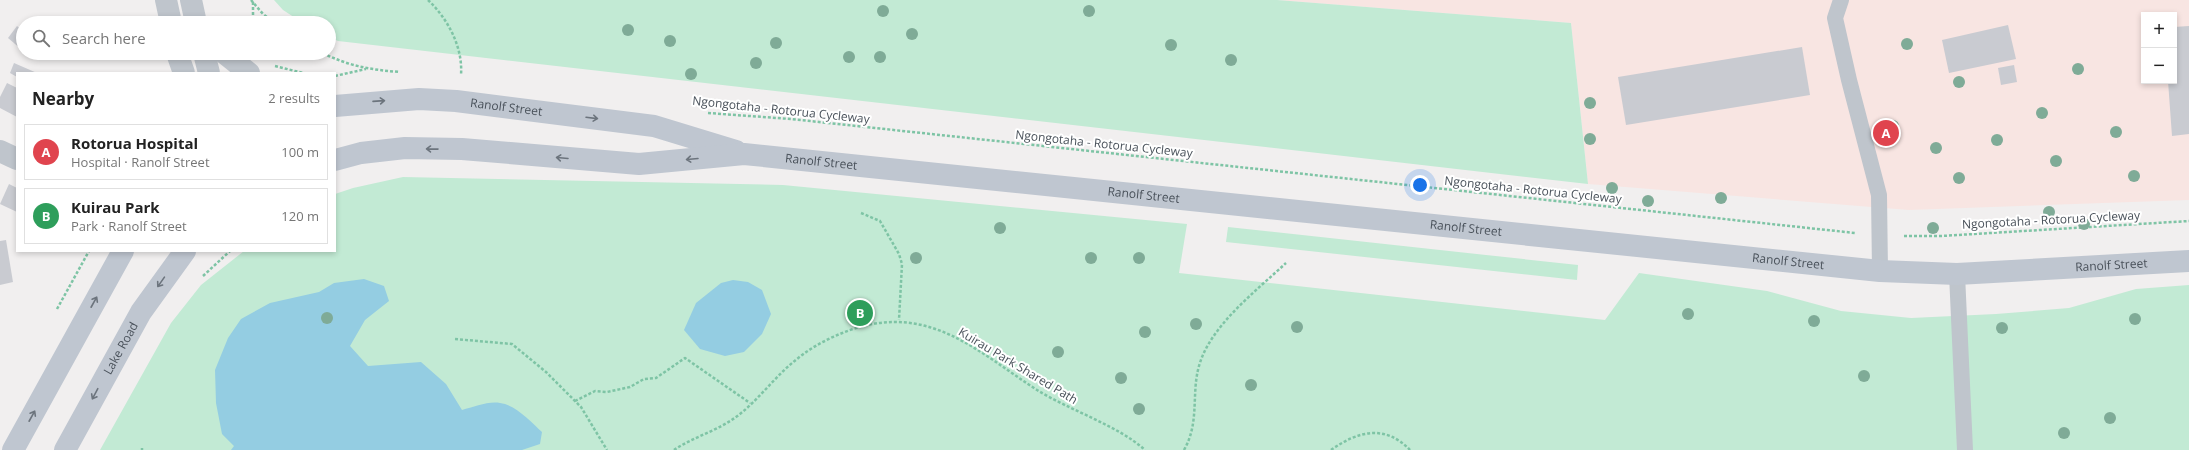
<!DOCTYPE html>
<meta charset="utf-8">
<style>
body{margin:0;font-family:"Open Sans",sans-serif;background:#f2f2f2;color:#222}
.controls{position:absolute;right:12px;top:12px;display:grid;overflow:hidden;border-radius:0px;box-shadow:0 2px 6px #0003}
.controls button{width:36px;height:36px;display:grid;place-items:center;padding:0;border:0;border-bottom:1px solid #e0e0e0;background:#fff;color:#222;font:20px sans-serif}
.you{position:absolute;left:1420px;top:185px;width:14px;height:14px;margin:-10px;border:3px solid #fff;border-radius:50%;background:#1a73e8;box-shadow:0 0 0 6px #1a73e833}
.badge{display:grid;place-items:center;width:26px;height:26px;border-radius:50%;background:#2563eb;color:#fff;font-size:13px;font-weight:700}
.pin{position:absolute;translate:-50% -50%;border:2px solid #fff;box-shadow:0 1px 4px #0006}
.list{margin:0;padding:0;list-style:none}
h2{display:flex;justify-content:space-between;align-items:center;height:52px;margin:0;padding:0 16px;font-size:17px}
h2 small{font-size:13px;font-weight:400;color:#767676}
.list li{display:grid;grid-template-columns:26px 1fr auto;gap:12px;align-items:center;box-sizing:border-box;height:56px;margin:0 8px 8px;padding:0 8px;border:1px solid #e0e0e0;border-radius:0px}
.list b{display:block;font-size:15px;white-space:nowrap}
.list p{margin:0;font-size:13px;white-space:nowrap;color:#767676}
.list em{font-size:13px;font-style:normal;color:#767676}
.icon{flex:none;width:22px;height:22px;fill:none;stroke:currentColor;stroke-width:2;stroke-linecap:round;stroke-linejoin:round}
.map{position:relative;flex:none;width:2189px;height:450px;overflow:hidden}
.search{position:absolute;background:#fff;box-shadow:0 2px 6px #0003;left:16px;top:16px;width:320px;height:44px;display:flex;align-items:center;gap:10px;box-sizing:border-box;padding:0 14px;border-radius:22px;color:#767676;font-size:15px}
.panel{position:absolute;background:#fff;box-shadow:0 2px 6px #0003;left:16px;top:72px;width:320px;height:180px;border-radius:0px}
.map>svg:first-child{display:block}
</style>
<div class="map">
<svg width="2189" height="450" viewBox="0 0 2189 450">
<rect width="100%" height="100%" fill="#f1efef"/>
<path fill="#f8e5e2" fill-rule="evenodd" d="M1277 0H2189V200L1909 210 1588 184 1571 23ZM2144 15H2174V81H2144Z"/>
<g fill="#c2ead4">
<polygon points="274,0 1277,0 1571,23 1588,184 338,41 329,37 329,23 303,23 283,10"/>
<polygon points="403,177 783,185 1187,224 1179,273 1605,320 1639,273 1767,291 1841,311 1911,318 1996,314 2069,308 2136,289 2189,285 2189,450 100,450 171,323 201,285 244,251 335,251 335,194 353,188"/>
<polygon points="1228,227 1578,265 1577,280 1226,242"/>
</g>
<g fill="#94cde2">
<path d="M364 279 384 286 389 301 365 320 350 346 368 366 421 362 446 384 462 410C474 407 488 401 500 403 516 405 531 422 542 432L540 444 522 450H231L234 446 222 434 216 403 215 370 228 338 241 319 270 303 319 292 334 283Z"/>
<polygon points="733,280 748,282 762,290 771,314 762,334 744,352 725,356 700,349 684,330 696,303 721,283"/>
</g>
<g fill="#c9cbd1">
<polygon points="2008,25 2016,59 1949,73 1942,40"/>
<polygon points="17,26 23,31 23,47 21,49 8,38"/>
<polygon points="2189,26 2189,134 2172,136 2168,81 2174,81 2174,27"/>
<polygon points="1802,47 1810,95 1626,125 1618,77"/>
<polygon points="14,63 37,73 17,73 17,77 10,73"/>
<polygon points="2014,65 2017,82 2001,85 1998,68"/>
<polygon points="7,83 17,88 17,117 0,108 0,97"/>
<polygon points="9,184 17,188 17,212 0,204"/>
<polygon points="6,240 13,282 0,285 0,241"/>
</g>
<g fill="none" stroke-linecap="round" stroke-linejoin="round">
<g stroke="#7ec4a5" stroke-width="2.5" stroke-dasharray="3 2" stroke-linecap="butt">
<polyline points="251,0 263,14 275,23"/>
<path d="M428 0C448 19 463 47 461 75"/>
<polyline points="253,2 253,23"/>
<path d="M323 53C348 66 372 70 400 72"/>
<polyline points="275,66 303,73"/>
<polyline points="335,76 366,69"/>
<polyline points="708,113 791,119 1855,233"/>
<polyline points="861,213 880,221 899,254 902,264 899,320"/>
<polyline points="1904,236 1941,236 2189,221"/>
<polyline points="203,276 230,251"/>
<polyline points="57,309 89,251"/>
<polyline points="455,339 512,344 546,372 581,407 607,450"/>
<polyline points="575,401 595,391 607,392 630,387 644,379 656,378 685,358 750,403"/>
<polyline points="142,450 142,448"/>
<path d="M674 450C693 437 717 431 736 417 758 401 775 376 797 359 814 345 833 336 853 329 930 304 977 351 1037 390 1069 410 1119 426 1145 450"/>
<path d="M1184 450C1200 422 1191 394 1199 366 1210 326 1256 291 1286 263"/>
<path d="M1331 450C1358 431 1385 424 1410 450"/>
</g>
<g stroke="#bfc5cc" stroke-width="16">
<polyline points="1841,0 1835,18 1849,80 1879,195 1880,271"/>
<polyline points="1957,274 1965,450"/>
</g>
<g stroke="#bfc5cc" stroke-width="22">
<polyline points="166,0 171,23"/>
<polyline points="191,0 196,23"/>
<polyline points="177,53 184,73"/>
<polyline points="204,53 209,73"/>
<polyline points="224,53 249,73"/>
<polyline points="0,151 17,159"/>
</g>
<g stroke="#bfc6d0" stroke-width="22">
<path id="s1" d="M335 106 419 99 456 101 654 126 736 151"/>
<path id="s2" d="M335 160 361 153 405 148 462 149 639 164 744 154 1880 271 1957 274 2189 261"/>
<polyline points="13,450 123,251"/>
<path id="s3" d="M65 450 141 312 185 251"/>
</g>
</g>
<g fill="#7fab97">
<circle cx="883" cy="11" r="6"/>
<circle cx="1089" cy="11" r="6"/>
<circle cx="628" cy="30" r="6"/>
<circle cx="912" cy="34" r="6"/>
<circle cx="670" cy="41" r="6"/>
<circle cx="776" cy="43" r="6"/>
<circle cx="1907" cy="44" r="6"/>
<circle cx="1171" cy="45" r="6"/>
<circle cx="849" cy="57" r="6"/>
<circle cx="880" cy="57" r="6"/>
<circle cx="1231" cy="60" r="6"/>
<circle cx="756" cy="63" r="6"/>
<circle cx="2078" cy="69" r="6"/>
<circle cx="691" cy="74" r="6"/>
<circle cx="1959" cy="82" r="6"/>
<circle cx="1590" cy="103" r="6"/>
<circle cx="2042" cy="113" r="6"/>
<circle cx="1893" cy="126" r="6"/>
<circle cx="2116" cy="132" r="6"/>
<circle cx="1590" cy="139" r="6"/>
<circle cx="1997" cy="140" r="6"/>
<circle cx="1936" cy="148" r="6"/>
<circle cx="2056" cy="161" r="6"/>
<circle cx="2134" cy="176" r="6"/>
<circle cx="1959" cy="178" r="6"/>
<circle cx="1612" cy="188" r="6"/>
<circle cx="1721" cy="198" r="6"/>
<circle cx="1648" cy="201" r="6"/>
<circle cx="2049" cy="212" r="6"/>
<circle cx="2084" cy="224" r="6"/>
<circle cx="1000" cy="228" r="6"/>
<circle cx="1933" cy="228" r="6"/>
<circle cx="916" cy="258" r="6"/>
<circle cx="1091" cy="258" r="6"/>
<circle cx="1139" cy="258" r="6"/>
<circle cx="1688" cy="314" r="6"/>
<circle cx="327" cy="318" r="6"/>
<circle cx="2135" cy="319" r="6"/>
<circle cx="1814" cy="321" r="6"/>
<circle cx="1196" cy="324" r="6"/>
<circle cx="1297" cy="327" r="6"/>
<circle cx="2002" cy="328" r="6"/>
<circle cx="1145" cy="332" r="6"/>
<circle cx="1058" cy="352" r="6"/>
<circle cx="1864" cy="376" r="6"/>
<circle cx="1121" cy="378" r="6"/>
<circle cx="1251" cy="385" r="6"/>
<circle cx="1139" cy="409" r="6"/>
<circle cx="2110" cy="418" r="6"/>
<circle cx="2064" cy="433" r="6"/>
</g>
<defs><path id="oneway-shaft" d="M-6 0H5M1.5-3L5.5 0L1.5 3" fill="none" stroke-width="1.6" stroke-linecap="round" stroke-linejoin="round"/></defs>
<g stroke="#6c747d">
<use href="#oneway-shaft" transform="translate(379 101) rotate(-4)"/>
<use href="#oneway-shaft" transform="translate(592 118) rotate(7)"/>
<use href="#oneway-shaft" transform="translate(432 149) rotate(-179)"/>
<use href="#oneway-shaft" transform="translate(562 158) rotate(-175)"/>
<use href="#oneway-shaft" transform="translate(692 159) rotate(175)"/>
<use href="#oneway-shaft" transform="translate(161 282) rotate(125)"/>
<use href="#oneway-shaft" transform="translate(94 302) rotate(-61)"/>
<use href="#oneway-shaft" transform="translate(95 394) rotate(118)"/>
<use href="#oneway-shaft" transform="translate(32 416) rotate(-61)"/>
</g>
<g text-anchor="middle" stroke-width="4" stroke-linejoin="round" paint-order="stroke">
<g font-size="12" fill="#49515a" stroke="#fff">
<text dy="4" stroke="none"><textPath href="#s1" startOffset="172">Ranolf Street</textPath></text>
<text transform="translate(781 110) rotate(6)" y="4">Ngongotaha - Rotorua Cycleway</text>
<text transform="translate(1104 144) rotate(6)" y="4">Ngongotaha - Rotorua Cycleway</text>
<text dy="4" stroke="none"><textPath href="#s2" startOffset="489">Ranolf Street</textPath></text>
<text transform="translate(1533 190) rotate(6)" y="4">Ngongotaha - Rotorua Cycleway</text>
<text dy="4" stroke="none"><textPath href="#s2" startOffset="813">Ranolf Street</textPath></text>
<text transform="translate(2051 220) rotate(-3)" y="4">Ngongotaha - Rotorua Cycleway</text>
<text dy="4" stroke="none"><textPath href="#s2" startOffset="1137">Ranolf Street</textPath></text>
<text dy="4" stroke="none"><textPath href="#s2" startOffset="1461">Ranolf Street</textPath></text>
<text dy="4" stroke="none"><textPath href="#s2" startOffset="1785">Ranolf Street</textPath></text>
<text dy="4" stroke="none"><textPath href="#s3" startOffset="116">Lake Road</textPath></text>
<text transform="translate(1018 366) rotate(31)" y="4">Kuirau Park Shared Path</text>
</g>
</g>
</svg>
<div class="controls">
<button>+</button>
<button>−</button>
</div>
<div class="you"></div>
<div class="pin badge" style="left:1886px;top:133px;background:#e0444e">A</div>
<div class="pin badge" style="left:860px;top:313px;background:#2e9e5b">B</div>
<div class="search"><svg class="icon" aria-label="search" viewBox="0 0 24 24"><circle cx="10" cy="10" r="6"/><path d="M15 15l6 6"/></svg>Search here</div>
<section class="panel">
<h2>Nearby<small>2 results</small></h2>
<ul class="list">
<li><span class="badge" style="background:#e0444e">A</span><div><b>Rotorua Hospital</b><p>Hospital · Ranolf Street</p></div><em>100 m</em></li>
<li><span class="badge" style="background:#2e9e5b">B</span><div><b>Kuirau Park</b><p>Park · Ranolf Street</p></div><em>120 m</em></li>
</ul>
</section>
</div>
